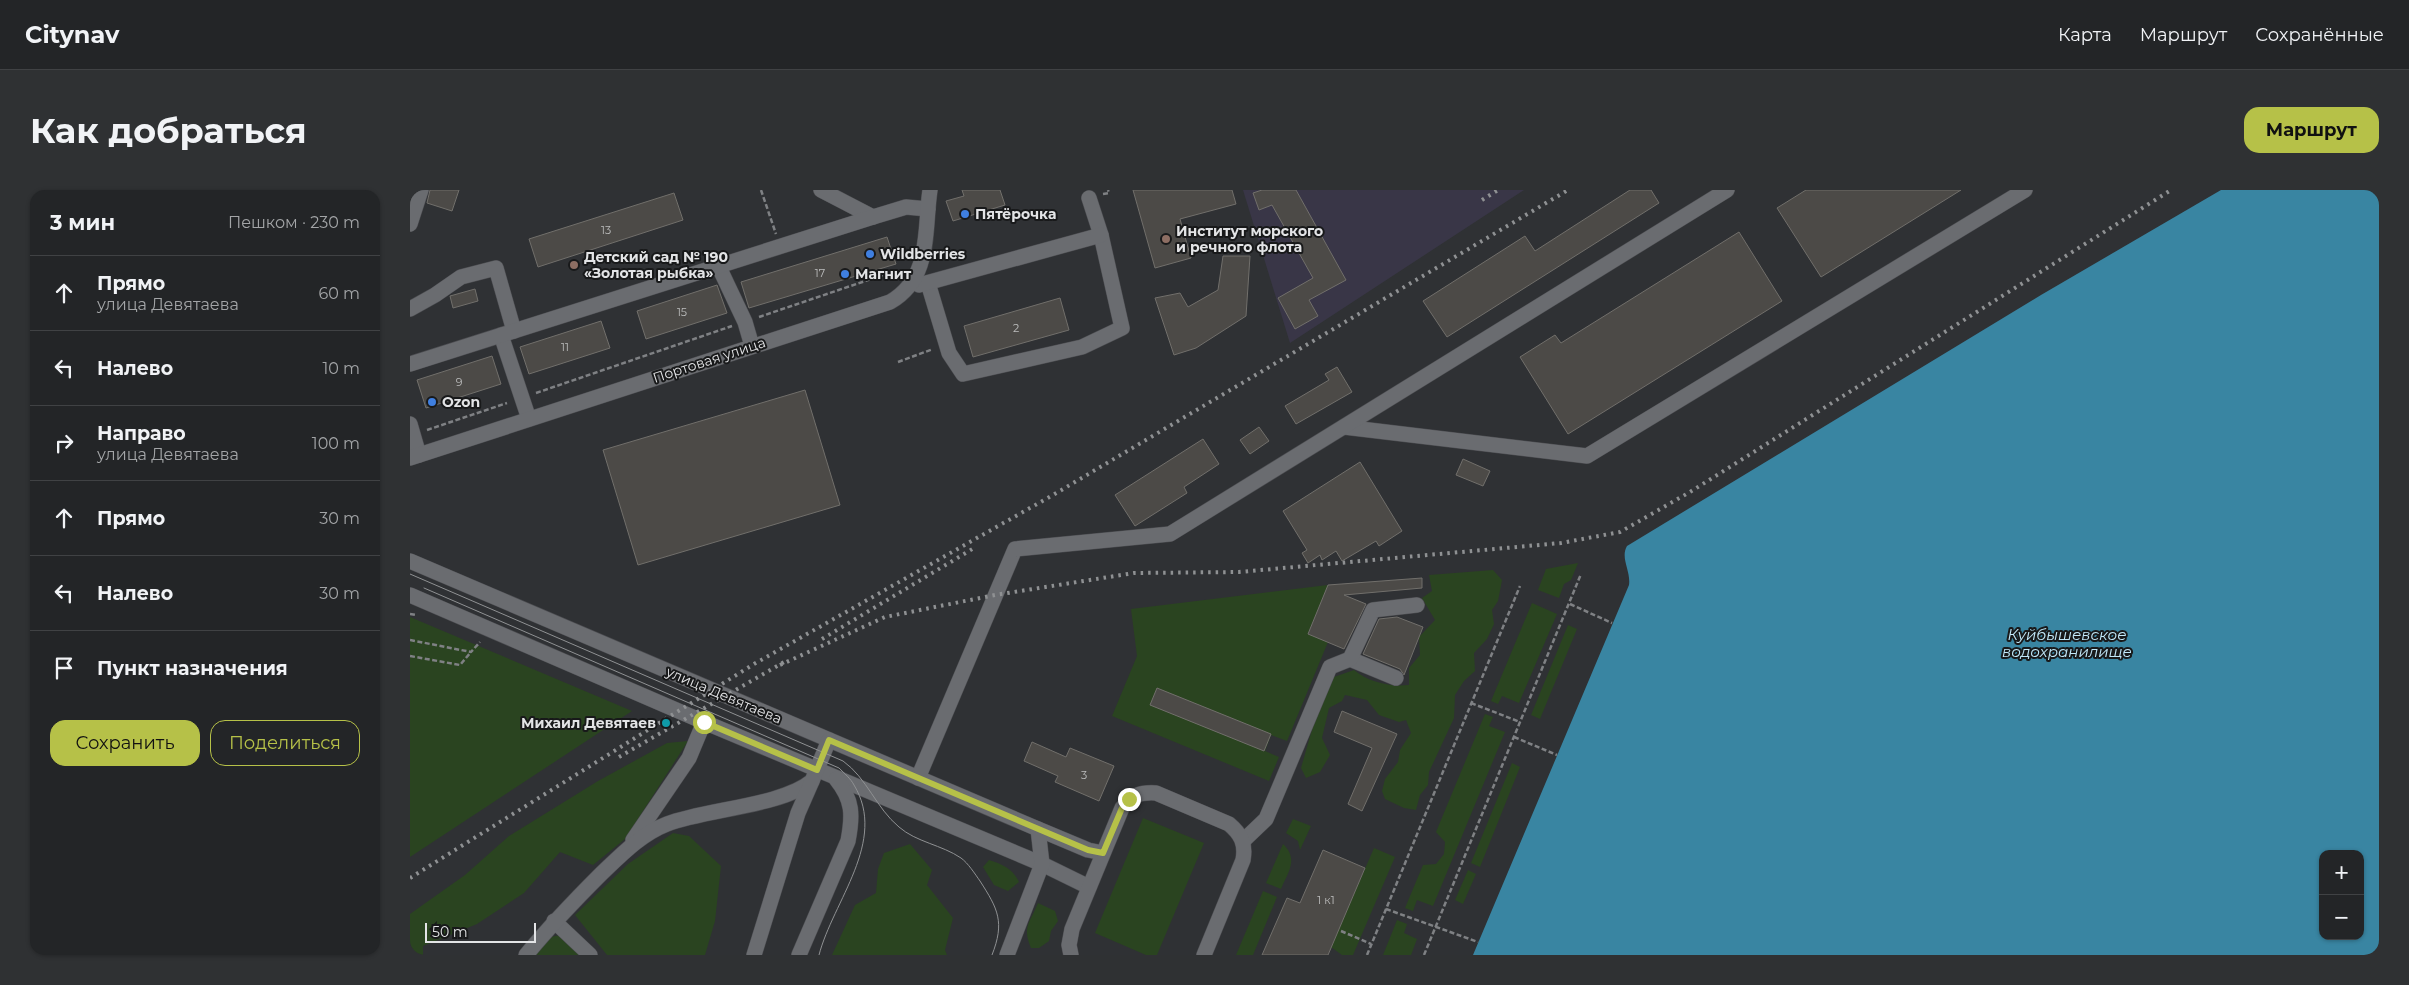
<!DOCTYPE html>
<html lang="ru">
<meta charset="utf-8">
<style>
body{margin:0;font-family:Montserrat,sans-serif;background:#2f3133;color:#f1f3f6}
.controls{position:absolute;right:15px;bottom:15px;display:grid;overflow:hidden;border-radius:10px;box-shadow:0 1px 4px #0004}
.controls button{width:45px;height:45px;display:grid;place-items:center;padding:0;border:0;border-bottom:1px solid #404244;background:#232527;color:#f1f3f6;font:25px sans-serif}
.scale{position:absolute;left:15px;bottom:12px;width:111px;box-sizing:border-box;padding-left:5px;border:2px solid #e3e4e6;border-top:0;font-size:14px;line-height:18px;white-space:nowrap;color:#e3e4e6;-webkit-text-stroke:4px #18191a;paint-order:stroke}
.stop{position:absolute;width:15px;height:15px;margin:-11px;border:4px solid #b6c148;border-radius:50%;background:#fff}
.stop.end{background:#b6c148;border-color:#fff;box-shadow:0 1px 5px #0008}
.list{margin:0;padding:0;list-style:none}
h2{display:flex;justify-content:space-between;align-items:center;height:65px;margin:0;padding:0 20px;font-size:21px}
h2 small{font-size:16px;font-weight:400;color:#a3a5a7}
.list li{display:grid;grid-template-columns:32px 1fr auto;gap:15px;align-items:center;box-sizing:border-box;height:75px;padding:0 20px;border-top:1px solid #404244}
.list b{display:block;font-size:19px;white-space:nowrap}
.list p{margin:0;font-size:16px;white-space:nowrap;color:#a3a5a7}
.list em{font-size:16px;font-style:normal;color:#a3a5a7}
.actions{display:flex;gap:10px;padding:15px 20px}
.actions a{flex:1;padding:11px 0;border:1px solid #b6c148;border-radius:15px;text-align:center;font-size:18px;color:#b6c148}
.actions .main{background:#b6c148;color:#111}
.icon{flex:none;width:28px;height:28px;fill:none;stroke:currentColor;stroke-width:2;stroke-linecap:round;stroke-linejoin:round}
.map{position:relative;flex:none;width:1969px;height:765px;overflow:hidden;border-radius:15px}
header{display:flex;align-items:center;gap:30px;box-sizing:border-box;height:70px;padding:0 25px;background:#232527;border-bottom:1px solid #404244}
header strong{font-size:24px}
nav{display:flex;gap:28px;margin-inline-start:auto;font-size:18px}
.intro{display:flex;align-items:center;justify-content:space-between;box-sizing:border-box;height:120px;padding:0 30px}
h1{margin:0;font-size:35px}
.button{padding:12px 22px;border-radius:15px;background:#b6c148;color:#111;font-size:18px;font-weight:700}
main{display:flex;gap:30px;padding:0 30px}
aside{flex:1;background:#232527;border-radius:15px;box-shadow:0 1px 4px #0004}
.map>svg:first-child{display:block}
</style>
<header>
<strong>Citynav</strong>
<nav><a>Карта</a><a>Маршрут</a><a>Сохранённые</a></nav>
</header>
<div class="intro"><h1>Как добраться</h1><a class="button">Маршрут</a></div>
<main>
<aside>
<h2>3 мин<small>Пешком · 230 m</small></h2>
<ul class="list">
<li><svg class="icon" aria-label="ahead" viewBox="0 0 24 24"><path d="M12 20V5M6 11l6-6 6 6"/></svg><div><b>Прямо</b><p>улица Девятаева</p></div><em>60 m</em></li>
<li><svg class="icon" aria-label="left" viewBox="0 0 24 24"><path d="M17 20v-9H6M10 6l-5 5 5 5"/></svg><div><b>Налево</b></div><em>10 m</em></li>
<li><svg class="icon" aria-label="right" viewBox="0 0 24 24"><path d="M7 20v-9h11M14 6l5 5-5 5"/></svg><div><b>Направо</b><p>улица Девятаева</p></div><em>100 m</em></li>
<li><svg class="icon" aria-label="ahead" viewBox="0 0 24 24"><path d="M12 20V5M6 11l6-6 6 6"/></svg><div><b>Прямо</b></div><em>30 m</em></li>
<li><svg class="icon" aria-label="left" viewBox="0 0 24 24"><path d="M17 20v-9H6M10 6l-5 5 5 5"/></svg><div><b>Налево</b></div><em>30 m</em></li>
<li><svg class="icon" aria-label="arrive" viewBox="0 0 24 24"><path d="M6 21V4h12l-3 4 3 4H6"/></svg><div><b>Пункт назначения</b></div></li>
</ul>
<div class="actions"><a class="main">Сохранить</a><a>Поделиться</a></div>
</aside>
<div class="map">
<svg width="1969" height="765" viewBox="0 0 1969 765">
<rect width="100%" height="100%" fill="#2f3134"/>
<polygon fill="#393647" points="833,0 1114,0 880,153"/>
<g fill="#2a4420">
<polygon points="1168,373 1161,390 1154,394 1149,408 1128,400 1136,379"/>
<path d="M1083 380 1092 390 1088 411 1082 420 1084 434 1077 449 1064 463 1065 481 1054 491 1045 505 1044 528 1019 582 1018 595 1010 605 1006 620 994 618 975 609 972 601 975 589 988 572 990 560 1001 543 996 530 989 532 969 525 957 510 935 505 932 511 919 518 912 548 920 565 910 582 896 588 891 578 914 498 924 487 944 480C958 492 980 497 999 495V478L1010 465 1009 447 1025 430 1012 408 1022 401 1019 385Z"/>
<polygon points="918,395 898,444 918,452 877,551 861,545 855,561 869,567 859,591 702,526 727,466 721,419"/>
<polygon points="1122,413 1147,424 1109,513 1092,506 1088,514 1081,511"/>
<polygon points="0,427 222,521 0,667"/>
<polygon points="1158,435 1167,439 1130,529 1121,525"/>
<polygon points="1075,524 1083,527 1079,536 1095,542 1023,716 1007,710 1003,721 995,718 1013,675 1026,674 1034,664 1035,652 1026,642"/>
<polygon points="278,551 215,649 183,675 150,662 114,703 67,734 13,756 13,765 0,765 0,724 55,685 99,646 188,591 257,553"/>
<polygon points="1102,573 1110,577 1070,677 1061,673"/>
<polygon points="733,628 794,653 747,765 736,765 685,743"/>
<polygon points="883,629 901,636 890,660 888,651 876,643"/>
<polygon points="263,643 279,646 311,676 305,731 295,765 197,765 165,725 218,674"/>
<polygon points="500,654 522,680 517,695 543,728 535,760 537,765 422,765 445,715 466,703 468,679 474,663"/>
<path d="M873 654C889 669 878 682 871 699L856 693Z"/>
<polygon points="964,658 985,667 943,765 932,765 921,757"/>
<path d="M579 670C592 674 603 679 609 692L598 701 584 695 573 677Z"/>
<polygon points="1058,680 1066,684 1053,714 1045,710"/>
<polygon points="853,701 867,707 843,765 826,765"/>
<path d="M628 713 645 721 648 731 641 741 639 751 629 758H621C612 736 620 733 628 713Z"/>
<polygon points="987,730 997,734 994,743 1007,749 1001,765 973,765"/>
<polygon points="151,745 170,765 123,765 135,748"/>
</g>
<path fill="#3985a2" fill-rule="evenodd" d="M1811 0H1969V765H1063L1219 395C1221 381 1210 368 1217 356L1631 105ZM1913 664H1950V746H1913Z"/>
<g fill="#4c4a47" stroke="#716f6b">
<polygon points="20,0 49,0 42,21 17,13"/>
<polygon points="552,0 590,0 595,15 543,31 536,11 554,6"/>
<polygon points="723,0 822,0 826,14 770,29 781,68 745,78"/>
<polygon points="852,0 886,0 936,90 899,110 908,126 885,139 868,108 903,88 862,15 849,20 843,3"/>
<polygon points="1220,0 1241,0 1249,13 1037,147 1013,111 1115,46 1125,61"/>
<polygon points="1396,0 1551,0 1411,87 1367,18"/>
<polygon points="264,3 273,30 128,77 119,49"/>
<polygon points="1329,42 1372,111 1158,244 1110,167 1145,145 1151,153"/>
<polygon points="477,47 486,74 339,118 331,92"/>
<polygon points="813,66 840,66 836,126 786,158 764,165 745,108 770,103 778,117 808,100"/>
<polygon points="307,95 317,123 236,149 227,121"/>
<polygon points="65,99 68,111 43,118 40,106"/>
<polygon points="650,108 659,140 563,167 554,136"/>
<polygon points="191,131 200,158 119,184 110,157"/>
<polygon points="82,166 91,194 16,218 7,190"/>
<polygon points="927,177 942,202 886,234 875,216 919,190 915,184"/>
<polygon points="395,200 430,315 228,375 193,260"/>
<polygon points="849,237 859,251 840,264 830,250"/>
<polygon points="793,249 809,274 774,297 777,303 725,336 705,305"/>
<polygon points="1053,269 1080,281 1073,296 1046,285"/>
<polygon points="950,272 992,341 969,356 966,351 932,371 926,361 912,370 910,365 898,373 892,363 897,360 873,321"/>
<polygon points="1012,388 1012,398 934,405 956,414 934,459 898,444 918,395"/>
<polygon points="987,427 1013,437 994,485 990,479 953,464 969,429"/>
<polygon points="747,498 861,544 854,561 740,515"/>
<polygon points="932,521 987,544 952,621 938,614 962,558 924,542"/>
<polygon points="622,552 656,567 660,558 704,576 689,611 645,592 648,586 614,571"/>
<polygon points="913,660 955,678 918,765 852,765 877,708 890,713"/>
</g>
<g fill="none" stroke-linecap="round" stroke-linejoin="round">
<defs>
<g id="minor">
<polyline points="411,0 463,27"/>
<polyline points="0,34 11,0"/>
<polyline points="308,75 335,132 342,156"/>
<polyline points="518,93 539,163 553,184 672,157 712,138 691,45 679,8"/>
<polyline points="509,95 691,45"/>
<polyline points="0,119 25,105 51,87 86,78 104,141"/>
<polyline points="91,145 119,229"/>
<polyline points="0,174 463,27 496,17 518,19"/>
<polyline points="0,234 9,265"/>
<polyline points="934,237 1177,266 1615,0"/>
<path d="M0 268 480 112C522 88 514 40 520 0"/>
<polyline points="0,371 628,639 678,660 693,663"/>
<polyline points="0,405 294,532 632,674 679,697"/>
<polyline points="940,469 986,488"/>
<polyline points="508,588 605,359 760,344 1317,0"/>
<polyline points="223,650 279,568 294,532"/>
<polyline points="833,651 856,629 920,477 940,469 963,420 1007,415"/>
<polyline points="144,731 180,765"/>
<path d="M116 765C140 736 165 710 191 684 211 665 231 644 257 634 296 619 372 616 402 591L419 550"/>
<polyline points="344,765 388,623 402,591"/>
<path d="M389 765 438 651C443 625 443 610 426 589"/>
<polyline points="597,765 632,674 628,639"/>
<path d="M661 765 659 755 662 739 712 618C722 605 730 602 746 603L819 634C831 644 836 654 833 670L794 765"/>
</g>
</defs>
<use href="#minor" stroke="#4c4d51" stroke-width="16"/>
<g stroke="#7f8184" stroke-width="2.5" stroke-dasharray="5 2.5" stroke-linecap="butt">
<polyline points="351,0 366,44"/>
<polyline points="693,4 699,3 698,0"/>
<polyline points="349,127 473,85"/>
<polyline points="488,172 523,159"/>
<polyline points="126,203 322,136"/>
<polyline points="17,240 97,213"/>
<polyline points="1160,414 1202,433"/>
<polyline points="0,424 6,425"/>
<polyline points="0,450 61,462 70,452"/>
<polyline points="0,466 50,475 61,462"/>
<polyline points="1061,513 1110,532"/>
<polyline points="1104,547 1147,565"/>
<polyline points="976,719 1068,752"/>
<polyline points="931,741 961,754"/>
<polyline points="957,765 1110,396"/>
<polyline points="1014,765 1171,384"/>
</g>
<use href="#minor" stroke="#6a6c70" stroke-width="15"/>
<g stroke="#8f9193" stroke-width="1">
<path d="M0 384 433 571C457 588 466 618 489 637 506 652 532 655 551 668 558 673 565 684 570 691 588 719 595 732 582 765"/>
<path d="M14 398 429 578C434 583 441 589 444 595 478 651 423 711 409 765"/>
</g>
<g stroke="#8f9193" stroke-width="4" stroke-dasharray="2.5 5" stroke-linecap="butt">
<polyline points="1072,10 1088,0"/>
<polyline points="412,449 564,358"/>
<polyline points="370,475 475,427 585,405 724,383 829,382 1151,353 1210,342 1280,302 1761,0"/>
<polyline points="209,567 376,471"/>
<polyline points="0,688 344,474 643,305 1158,0"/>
</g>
</g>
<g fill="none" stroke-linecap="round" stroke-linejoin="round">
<polyline stroke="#b6c148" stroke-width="6" points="294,532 407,580 419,550 678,660 693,663 712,618 719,609"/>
</g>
<g fill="#3f7fe0" stroke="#18191a" stroke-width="2">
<circle cx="555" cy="24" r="5"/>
<circle cx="460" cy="64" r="5"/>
<circle cx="435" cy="84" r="5"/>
<circle cx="22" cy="212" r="5"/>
</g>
<g fill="#8d6e63" stroke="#18191a" stroke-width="2">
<circle cx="756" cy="49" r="5"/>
<circle cx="164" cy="75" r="5"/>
</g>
<circle fill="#0f9aa8" stroke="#18191a" stroke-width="2" cx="256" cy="533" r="5"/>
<g text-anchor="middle" stroke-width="4" stroke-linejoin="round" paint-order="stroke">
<g font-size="11" fill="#bdbebe">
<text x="196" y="44">13</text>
<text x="410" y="87">17</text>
<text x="272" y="126">15</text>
<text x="606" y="142">2</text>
<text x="155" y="161">11</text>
<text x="49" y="196">9</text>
<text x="674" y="589">3</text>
<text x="916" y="714">1 к1</text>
</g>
<g font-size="14" font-weight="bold" fill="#e3e4e6" stroke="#18191a" text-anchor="start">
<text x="565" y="29">Пятёрочка</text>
<text x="766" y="46">Институт морского<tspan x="766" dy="16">и речного флота</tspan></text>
<text x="470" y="69">Wildberries</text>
<text x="174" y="72">Детский сад № 190<tspan x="174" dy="16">«Золотая рыбка»</tspan></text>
<text x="445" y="89">Магнит</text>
<text x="32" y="217">Ozon</text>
<text x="246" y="538" text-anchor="end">Михаил Девятаев</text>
</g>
<g font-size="14" fill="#e3e4e6" stroke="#18191a">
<text transform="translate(299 170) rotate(-18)" y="5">Портовая улица</text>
<text transform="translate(314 505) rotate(23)" y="5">улица Девятаева</text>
</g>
<g font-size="15" font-style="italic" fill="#c2e9fa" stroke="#18191a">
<text x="1657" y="450">Куйбышевское<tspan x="1657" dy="17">водохранилище</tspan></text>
</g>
</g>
</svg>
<div class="controls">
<button>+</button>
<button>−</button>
</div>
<div class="scale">50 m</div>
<div class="stop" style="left:294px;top:532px"></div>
<div class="stop end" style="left:719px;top:609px"></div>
</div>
</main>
